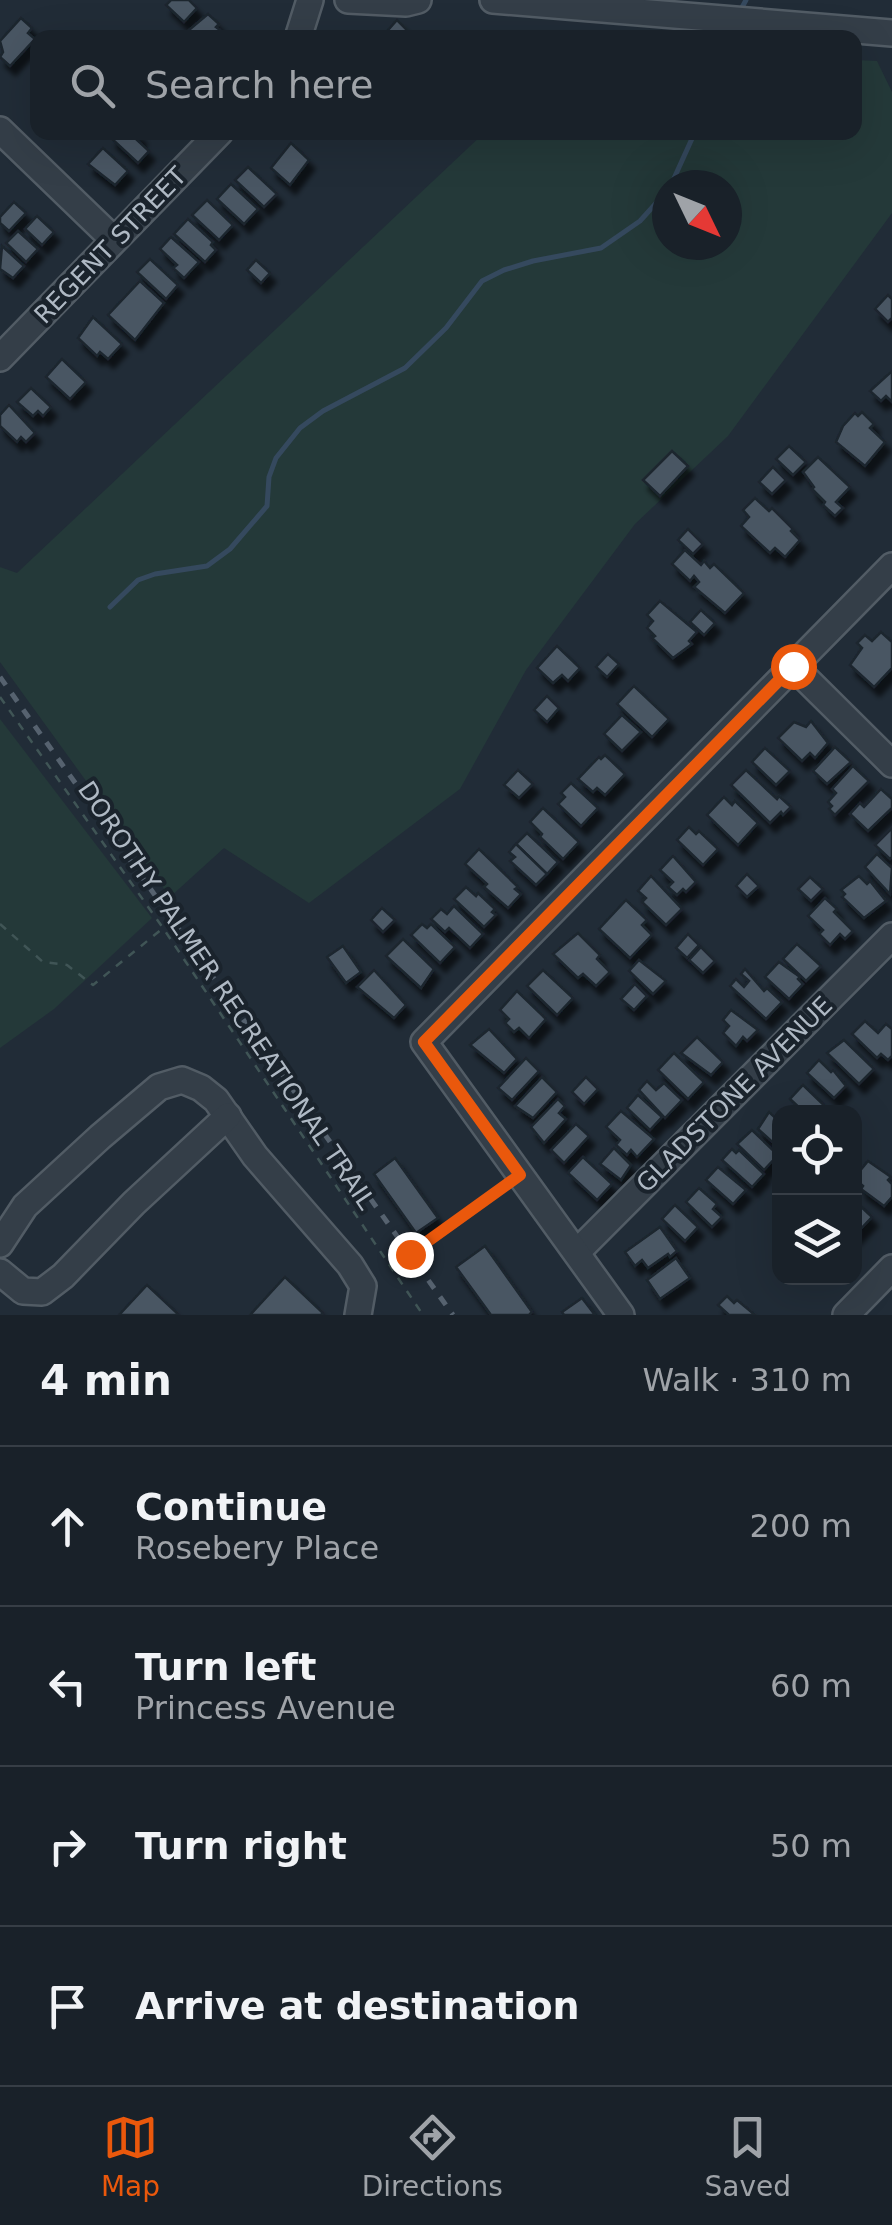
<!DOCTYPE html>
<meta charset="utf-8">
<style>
body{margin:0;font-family:"DejaVu Sans",sans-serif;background:#222931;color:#f1f3f6}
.controls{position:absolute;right:30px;bottom:30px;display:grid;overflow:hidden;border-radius:20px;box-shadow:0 10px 40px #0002}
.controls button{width:90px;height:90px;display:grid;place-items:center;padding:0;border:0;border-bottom:2px solid #373e46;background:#192129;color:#f1f3f6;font:50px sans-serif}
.compass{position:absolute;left:652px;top:170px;width:90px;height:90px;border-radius:50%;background:#192129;box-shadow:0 10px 40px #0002;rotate:133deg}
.stop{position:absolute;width:30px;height:30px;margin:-22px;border:8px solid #ea580c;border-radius:50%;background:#fff}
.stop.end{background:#ea580c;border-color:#fff;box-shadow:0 2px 10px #0008}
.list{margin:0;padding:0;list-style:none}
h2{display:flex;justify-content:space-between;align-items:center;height:130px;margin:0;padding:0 40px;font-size:42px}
h2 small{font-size:32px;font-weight:400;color:#9fa3a8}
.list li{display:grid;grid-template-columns:65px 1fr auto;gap:30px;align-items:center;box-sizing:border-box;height:160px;padding:0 40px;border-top:2px solid #373e46}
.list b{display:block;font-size:38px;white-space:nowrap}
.list p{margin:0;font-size:32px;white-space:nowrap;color:#9fa3a8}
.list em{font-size:32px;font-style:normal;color:#9fa3a8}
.icon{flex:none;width:55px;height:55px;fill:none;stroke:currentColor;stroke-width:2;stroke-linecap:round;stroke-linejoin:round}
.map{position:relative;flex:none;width:892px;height:1315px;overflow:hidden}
.search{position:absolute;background:#192129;box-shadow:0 10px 40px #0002;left:30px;right:30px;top:30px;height:110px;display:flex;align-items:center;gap:25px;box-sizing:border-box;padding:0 35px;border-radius:20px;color:#9fa3a8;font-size:38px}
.sheet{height:770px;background:#192129}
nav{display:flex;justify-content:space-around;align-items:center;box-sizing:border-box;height:140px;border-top:2px solid #373e46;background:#192129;font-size:28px;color:#9fa3a8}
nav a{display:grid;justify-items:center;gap:5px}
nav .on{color:#ea580c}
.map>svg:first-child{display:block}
</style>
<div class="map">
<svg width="892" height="1315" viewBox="0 0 892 1315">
<defs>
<filter id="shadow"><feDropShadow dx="5.5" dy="9" stdDeviation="2.5" flood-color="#0009"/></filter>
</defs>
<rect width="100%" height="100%" fill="#212c37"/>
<g fill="#243939" fill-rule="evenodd">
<path d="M855 60 877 61 892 92V213L728 436 635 524 526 670 460 789 309 903 224 848 170 897 0 662V567L17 573 484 133 854 132ZM667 185H727V245H667Z"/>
<polygon points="0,719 152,918 54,1009 0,1048"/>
</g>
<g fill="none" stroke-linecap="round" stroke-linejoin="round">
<g stroke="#35495e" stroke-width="5">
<polyline points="740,11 746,0"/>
<polyline points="671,185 695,132"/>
<polyline points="110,607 138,580 155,574 207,566 230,549 267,506 269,477 276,458 300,428 323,411 405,368 446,328 482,281 504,270 533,261 601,248 640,221 667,191"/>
</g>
</g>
<g fill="#495663" stroke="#1c252e" stroke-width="2.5" filter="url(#shadow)">
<polygon points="171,0 189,0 197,8 184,22 166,5"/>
<polygon points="208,14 219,24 216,27 220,30 212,38 183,35"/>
<polygon points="21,18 32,28 28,33 35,39 10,66 0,57 3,52 0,41"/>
<polygon points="397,20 415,38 381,38"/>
<polygon points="117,132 137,132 141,136 137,140 149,151 138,163 111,138"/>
<polygon points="291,143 309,160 290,185 271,168"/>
<polygon points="103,148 128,171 115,185 88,164"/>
<polygon points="248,167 277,194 264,207 235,180"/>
<polygon points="231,184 258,209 244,224 217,199"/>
<polygon points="207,200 233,225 219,240 192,215"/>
<polygon points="14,202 26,213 9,231 0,223 0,217"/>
<polygon points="37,216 54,232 42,245 25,229"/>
<polygon points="188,219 213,242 211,245 216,250 205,262 174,234"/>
<polygon points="18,231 38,249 26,262 6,243"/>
<polygon points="171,237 199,262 184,278 173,268 177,265 160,249"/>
<polygon points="2,246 24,266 13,278 0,269"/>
<polygon points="150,259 178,285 166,299 137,272"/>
<polygon points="256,260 270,273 261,283 247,270"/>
<polygon points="140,281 164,303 135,340 108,315"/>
<polygon points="888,295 892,299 892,318 888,322 875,309"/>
<polygon points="93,317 122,344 108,359 100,352 97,356 78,338"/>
<polygon points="62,359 86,382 70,399 46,377"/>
<polygon points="892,371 892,402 886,396 881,401 870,391"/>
<polygon points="31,388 51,407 43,416 38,411 33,416 17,402"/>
<polygon points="9,405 35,433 26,442 21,437 17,442 0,426 0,415"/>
<polygon points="862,412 874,424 870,428 885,442 865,466 836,442 843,426 855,413 858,416"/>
<polygon points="789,446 806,462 793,475 776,459"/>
<polygon points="672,451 688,466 660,496 643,480"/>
<polygon points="818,457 850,487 836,502 843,508 835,516 823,505 825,502 812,489 814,487 803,472"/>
<polygon points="773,467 786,480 772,494 759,482"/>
<polygon points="755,498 769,511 772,508 793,529 791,531 800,540 785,557 775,548 770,553 741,526 749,517 743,510"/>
<polygon points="688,529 703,544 693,554 678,540"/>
<polygon points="685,550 701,565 704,561 710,568 714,564 744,593 725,613 694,587 699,582 694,576 690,581 672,564"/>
<polygon points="660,601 697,632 689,641 692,644 673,658 652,638 655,636 647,628 653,621 647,615"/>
<polygon points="701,610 715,623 704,635 690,622"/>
<polygon points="881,632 892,642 892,668 874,687 850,665 862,648 857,643 865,635 872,641"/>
<polygon points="557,646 580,668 568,681 562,675 553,683 537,668"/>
<polygon points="608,654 619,664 607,677 596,667"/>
<polygon points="634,686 669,719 652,737 617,704"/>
<polygon points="547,696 559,708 547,722 534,710"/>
<polygon points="622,715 641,732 622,751 604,734"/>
<polygon points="811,721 828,743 815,758 810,753 802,761 778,738 794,722 806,727"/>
<polygon points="835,747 851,762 827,784 813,771"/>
<polygon points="765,748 790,771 776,785 752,762"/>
<polygon points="605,755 625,774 605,795 597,788 593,792 578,779 599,757 601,759"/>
<polygon points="853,766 869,781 835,815 829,809 832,806 828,802 836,793 832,789"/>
<polygon points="518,770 533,784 519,798 504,785"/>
<polygon points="746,770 777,799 779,796 791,807 783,815 781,812 770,823 731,785"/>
<polygon points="571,783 598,808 581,826 558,804 565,797 561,793"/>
<polygon points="881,789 892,799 892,808 868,831 850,814 860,803 864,807"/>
<polygon points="724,797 732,805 735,801 758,823 738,845 707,815"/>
<polygon points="543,808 579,842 563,859 540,837 542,834 530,822"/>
<polygon points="689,827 696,834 699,831 718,849 703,865 677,840"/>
<polygon points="892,828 892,857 890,859 875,845"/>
<polygon points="527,833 558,862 547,874 516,844"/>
<polygon points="516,844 547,874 536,885 510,861 515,857 509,852"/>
<polygon points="479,849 518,887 515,889 521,894 508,908 484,887 487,884 465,864"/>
<polygon points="877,854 892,868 890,894 865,867"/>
<polygon points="673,856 696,882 686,892 683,889 677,895 668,887 673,882 660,870"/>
<polygon points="747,874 759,886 747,897 736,886"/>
<polygon points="651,876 682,909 666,925 642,902 646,898 638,891"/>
<polygon points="859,876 867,884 870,881 886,901 864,918 842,897 845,894 841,890"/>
<polygon points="810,877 823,889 811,901 798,889"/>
<polygon points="466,887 476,896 478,893 495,909 492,912 496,915 484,927 454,899"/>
<polygon points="825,898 837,909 834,912 853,931 845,939 840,934 830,945 819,934 823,930 808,916"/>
<polygon points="626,900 647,920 642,925 652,935 630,958 599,929"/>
<polygon points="454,906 483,934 470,948 449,928 445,932 431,919 441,909 447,914"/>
<polygon points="382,908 395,920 383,932 371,920"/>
<polygon points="422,924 427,928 431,924 455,947 440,963 411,935"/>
<polygon points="578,933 600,955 597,959 610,972 596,986 583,974 578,978 553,954"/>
<polygon points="688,934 699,945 687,958 676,948"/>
<polygon points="403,939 434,969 421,988 386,956"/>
<polygon points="797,944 821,966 806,981 783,959"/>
<polygon points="343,946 361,972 346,983 327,957"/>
<polygon points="701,947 715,961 703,973 689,960"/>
<polygon points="639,960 666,981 653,994 629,971"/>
<polygon points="779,962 800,977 798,979 803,984 789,999 765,977"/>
<polygon points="745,969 764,991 767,988 782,1002 766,1019 730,986 736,979 744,987 749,981 741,974"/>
<polygon points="374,970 406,1005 394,1018 357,987"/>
<polygon points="543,970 573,998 557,1015 527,986"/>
<polygon points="635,984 647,996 634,1010 621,999"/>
<polygon points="517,991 546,1019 529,1038 519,1028 514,1032 505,1023 509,1019 500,1010"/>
<polygon points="731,1010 758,1030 747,1041 743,1037 736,1046 723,1033 729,1026 723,1020"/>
<polygon points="865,1021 878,1033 886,1024 892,1029 892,1056 888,1060 881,1054 877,1058 852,1034"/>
<polygon points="489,1029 517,1059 504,1073 470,1045"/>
<polygon points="697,1037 723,1062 711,1075 681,1053"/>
<polygon points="844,1040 874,1069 859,1084 827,1053"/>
<polygon points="674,1053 704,1082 688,1099 658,1070"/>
<polygon points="526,1058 539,1071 512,1100 498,1088"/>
<polygon points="819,1060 831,1072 833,1070 846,1086 834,1098 807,1073"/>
<polygon points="542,1077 557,1092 533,1118 515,1106"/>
<polygon points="586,1077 598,1089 584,1104 572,1092"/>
<polygon points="647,1081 656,1090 664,1083 682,1100 665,1118 639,1090"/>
<polygon points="803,1085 830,1111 829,1112 804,1112 790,1099"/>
<polygon points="638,1095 662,1117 650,1130 627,1108"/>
<polygon points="558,1099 565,1106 559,1113 566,1119 544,1143 531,1127"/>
<polygon points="621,1111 654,1139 637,1157 631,1150 627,1155 616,1145 620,1140 606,1127"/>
<polygon points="769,1112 780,1122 780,1149 758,1129"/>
<polygon points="576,1124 589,1136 564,1163 551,1150"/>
<polygon points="752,1130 778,1155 764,1170 737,1144"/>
<polygon points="614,1148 631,1165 621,1180 600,1164"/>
<polygon points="732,1149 736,1153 739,1150 764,1174 752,1187 722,1160"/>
<polygon points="583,1157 612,1184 597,1200 568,1173"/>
<polygon points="395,1158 438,1218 416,1233 374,1174"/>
<polygon points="868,1161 891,1177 888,1180 892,1184 892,1197 884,1206 861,1189 863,1186 854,1178"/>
<polygon points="718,1167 746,1190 733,1204 706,1180"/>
<polygon points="699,1188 717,1204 713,1209 722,1217 712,1227 686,1202"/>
<polygon points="854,1200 872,1217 854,1236"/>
<polygon points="675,1205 698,1227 685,1241 662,1219"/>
<polygon points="660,1227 677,1251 670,1257 668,1254 648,1268 642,1260 635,1266 625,1252"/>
<polygon points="485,1246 532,1312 529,1315 491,1315 456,1267"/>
<polygon points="676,1258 690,1278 660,1299 647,1280"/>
<polygon points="285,1277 323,1313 321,1315 250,1315"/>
<polygon points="147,1285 179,1315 119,1315"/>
<polygon points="727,1296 734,1303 737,1300 755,1315 729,1315 718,1305"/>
<polygon points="582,1298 595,1315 564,1315 562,1312"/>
</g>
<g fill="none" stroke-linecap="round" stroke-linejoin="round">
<defs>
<g id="minor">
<polyline points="348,0 406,3 418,0"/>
<polyline points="493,0 892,33"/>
<polyline points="298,38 310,0"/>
<polyline points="0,130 114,240"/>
<polyline points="0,358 220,132"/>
<polyline points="793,666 892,764"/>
<polyline points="0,1244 25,1206 100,1137 159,1087 182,1080 201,1088 216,1100 255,1156 350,1265 363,1286 358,1315"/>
<polyline points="577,1252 892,936"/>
<polyline points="0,1272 23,1291 42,1292 63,1276 134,1203 228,1116"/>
<polyline points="621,1315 424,1042 892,566"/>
<polyline points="846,1315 892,1268"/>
</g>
</defs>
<use href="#minor" stroke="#525c65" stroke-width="30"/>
<g stroke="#405556" stroke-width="2.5" stroke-dasharray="8 8" stroke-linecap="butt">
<polyline points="0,697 163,928 423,1315"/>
<polyline points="0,924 43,962 67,965 93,985 162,929"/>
<polyline points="392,1267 503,1187"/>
</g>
<use href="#minor" stroke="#343e48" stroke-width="25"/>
<polyline stroke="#56626f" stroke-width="5" stroke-dasharray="10 10" stroke-linecap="butt" points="0,677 453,1315"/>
</g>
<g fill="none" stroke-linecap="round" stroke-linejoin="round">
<polyline stroke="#ea580c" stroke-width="12" points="410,1254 520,1175 424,1042 793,666"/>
</g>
<g text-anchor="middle" stroke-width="8" stroke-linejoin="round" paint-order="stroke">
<g font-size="25" fill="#afb9c4" stroke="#1a232c">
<text transform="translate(110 245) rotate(-46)" y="9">REGENT STREET</text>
<text transform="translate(227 995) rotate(56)" y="9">DOROTHY PALMER RECREATIONAL TRAIL</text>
<text transform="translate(734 1094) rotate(-45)" y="9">GLADSTONE AVENUE</text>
</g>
</g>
</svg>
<div class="controls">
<button><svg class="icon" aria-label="locate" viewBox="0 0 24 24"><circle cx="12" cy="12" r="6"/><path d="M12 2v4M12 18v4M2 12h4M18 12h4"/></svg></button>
<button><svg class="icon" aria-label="layers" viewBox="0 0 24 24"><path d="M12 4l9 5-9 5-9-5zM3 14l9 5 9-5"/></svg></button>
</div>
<svg class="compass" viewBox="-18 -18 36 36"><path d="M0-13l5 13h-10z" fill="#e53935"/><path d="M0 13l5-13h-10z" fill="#9fa3a8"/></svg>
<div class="stop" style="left:793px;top:666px"></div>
<div class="stop end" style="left:410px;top:1254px"></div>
<div class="search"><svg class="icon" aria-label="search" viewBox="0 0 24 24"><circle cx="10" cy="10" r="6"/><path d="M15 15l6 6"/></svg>Search here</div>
</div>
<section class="sheet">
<h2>4 min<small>Walk · 310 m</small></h2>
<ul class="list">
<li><svg class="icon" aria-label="ahead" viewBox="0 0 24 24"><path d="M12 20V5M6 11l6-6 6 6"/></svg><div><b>Continue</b><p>Rosebery Place</p></div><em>200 m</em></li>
<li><svg class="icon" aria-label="left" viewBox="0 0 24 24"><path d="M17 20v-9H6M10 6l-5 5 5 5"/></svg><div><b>Turn left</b><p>Princess Avenue</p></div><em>60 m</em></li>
<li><svg class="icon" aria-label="right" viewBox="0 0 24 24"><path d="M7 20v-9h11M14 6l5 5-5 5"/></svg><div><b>Turn right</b></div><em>50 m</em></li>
<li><svg class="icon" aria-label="arrive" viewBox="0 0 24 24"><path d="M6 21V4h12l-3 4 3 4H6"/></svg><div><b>Arrive at destination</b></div></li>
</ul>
</section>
<nav>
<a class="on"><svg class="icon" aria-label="map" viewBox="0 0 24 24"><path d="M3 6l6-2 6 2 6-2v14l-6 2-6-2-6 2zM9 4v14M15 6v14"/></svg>Map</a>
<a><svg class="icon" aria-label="directions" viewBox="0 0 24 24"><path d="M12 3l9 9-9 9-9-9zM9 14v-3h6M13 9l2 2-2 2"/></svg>Directions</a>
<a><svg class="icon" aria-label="saved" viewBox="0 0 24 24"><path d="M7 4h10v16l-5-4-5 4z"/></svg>Saved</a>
</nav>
